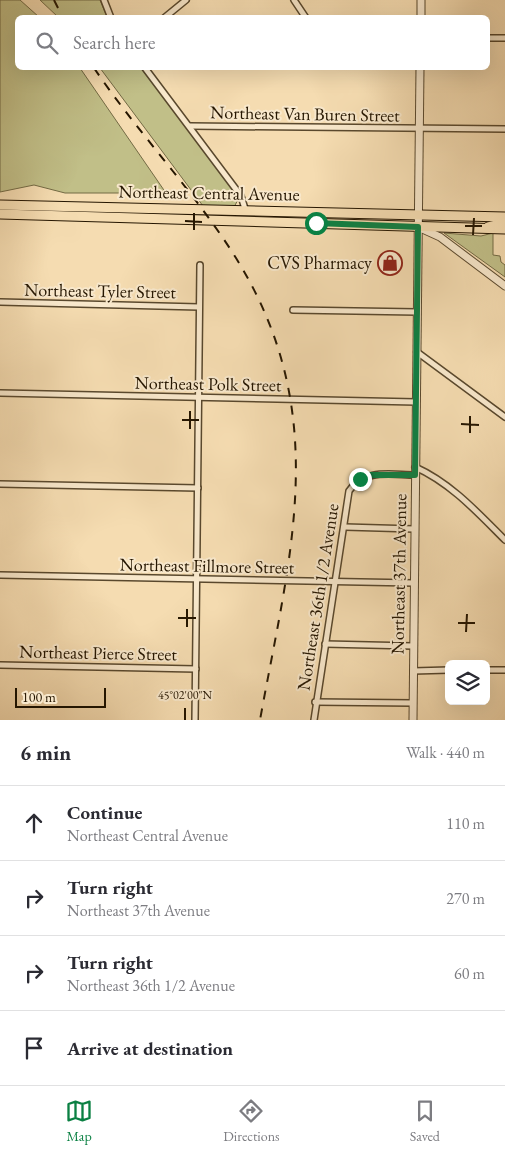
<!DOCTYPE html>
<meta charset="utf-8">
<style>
body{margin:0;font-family:"EB Garamond",serif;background:#f2f2f3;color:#2b2b33}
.controls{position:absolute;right:15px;bottom:15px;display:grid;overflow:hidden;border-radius:8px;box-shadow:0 5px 20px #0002}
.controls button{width:45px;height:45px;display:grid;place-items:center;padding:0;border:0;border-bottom:1px solid #e1e1e2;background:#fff;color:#2b2b33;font:25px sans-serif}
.scale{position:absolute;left:15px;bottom:12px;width:91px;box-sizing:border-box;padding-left:5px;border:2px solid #251601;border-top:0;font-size:14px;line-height:18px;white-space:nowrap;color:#251601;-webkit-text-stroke:4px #f8e8cc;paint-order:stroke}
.stop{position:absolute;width:15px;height:15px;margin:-11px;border:4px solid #0b8043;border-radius:50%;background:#fff}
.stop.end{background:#0b8043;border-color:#fff;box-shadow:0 1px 5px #0008}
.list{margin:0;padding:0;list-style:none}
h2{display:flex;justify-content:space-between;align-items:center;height:65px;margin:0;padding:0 20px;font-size:21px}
h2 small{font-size:16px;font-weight:400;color:#7c7c81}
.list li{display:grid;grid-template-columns:32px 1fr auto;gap:15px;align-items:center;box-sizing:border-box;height:75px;padding:0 20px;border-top:1px solid #e1e1e2}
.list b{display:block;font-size:19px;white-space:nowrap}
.list p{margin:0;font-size:16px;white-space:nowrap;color:#7c7c81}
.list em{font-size:16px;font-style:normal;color:#7c7c81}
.icon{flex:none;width:28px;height:28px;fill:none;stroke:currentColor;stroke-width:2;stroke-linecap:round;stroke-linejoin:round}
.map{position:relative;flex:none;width:505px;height:720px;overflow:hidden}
.search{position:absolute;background:#fff;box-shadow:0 5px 20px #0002;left:15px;right:15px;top:15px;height:55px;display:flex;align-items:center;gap:12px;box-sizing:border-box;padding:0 18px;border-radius:8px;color:#7c7c81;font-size:19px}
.sheet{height:365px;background:#fff}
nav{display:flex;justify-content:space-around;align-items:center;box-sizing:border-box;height:70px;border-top:1px solid #e1e1e2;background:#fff;font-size:14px;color:#7c7c81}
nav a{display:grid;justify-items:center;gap:2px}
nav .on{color:#0b8043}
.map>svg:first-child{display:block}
</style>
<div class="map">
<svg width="505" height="720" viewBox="0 0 505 720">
<rect width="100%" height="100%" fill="#f5dcb1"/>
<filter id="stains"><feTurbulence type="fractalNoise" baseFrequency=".004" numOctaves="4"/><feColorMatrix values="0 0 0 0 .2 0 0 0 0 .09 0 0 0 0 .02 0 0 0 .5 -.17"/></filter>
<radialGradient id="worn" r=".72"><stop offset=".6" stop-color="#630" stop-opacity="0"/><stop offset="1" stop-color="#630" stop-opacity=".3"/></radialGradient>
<g fill="#c1bf88" stroke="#736a44">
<polygon points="0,0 20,0 39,17 18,18 18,68 80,68 168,196 137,193 65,193 34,185 0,192"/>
<polygon points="40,0 100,0 107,17 58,17"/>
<polygon points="100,68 141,68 237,194 239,198 234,207 203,206"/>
<polygon points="444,233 481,236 493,233 493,255 500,256 501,262 505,265 505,277"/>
</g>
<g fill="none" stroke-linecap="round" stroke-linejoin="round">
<defs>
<g id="minor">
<polyline points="104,0 111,18"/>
<polyline points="294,0 306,18"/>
<polyline points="164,18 186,0"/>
<polyline points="488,38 505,38"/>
<polyline points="145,68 241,196 246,212"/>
<polyline points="190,126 505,129"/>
<polyline points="0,302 199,307"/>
<polyline points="293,310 417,312"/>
<polyline points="417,352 505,417"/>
<polyline points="0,393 416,402"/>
<path d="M415 467C451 483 478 513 505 540"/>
<polyline points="0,484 198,488"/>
<polyline points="345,527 414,529"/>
<polyline points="0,575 414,583"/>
<polyline points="325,644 413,646"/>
<polyline points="0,665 196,669"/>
<polyline points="486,670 505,670"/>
<polyline points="413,671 449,670"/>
<polyline points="315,702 413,703"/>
<polyline points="195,720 200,265"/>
<path d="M314 720 349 491C364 468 392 475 415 475"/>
</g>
<g id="tertiary">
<polyline points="421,18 421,0"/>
<polyline points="418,227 440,237 505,286"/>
<polyline points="413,720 420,68"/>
</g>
<g id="primary">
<polyline points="0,205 505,217"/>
<polyline points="0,214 505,229"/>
<polyline points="488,227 505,223"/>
</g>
</defs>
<use href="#minor" stroke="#59482d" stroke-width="8"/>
<use href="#tertiary" stroke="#59482d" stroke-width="9"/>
<use href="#primary" stroke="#251601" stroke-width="11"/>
<use href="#minor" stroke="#f8e8cc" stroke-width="5"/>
<use href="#tertiary" stroke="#f8e8cc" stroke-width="7"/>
<use href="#primary" stroke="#f5dcb1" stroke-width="9"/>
<g stroke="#251601" stroke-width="2" stroke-dasharray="9 9" stroke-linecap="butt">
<polyline points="54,0 63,18"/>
<path d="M94 68C138 133 194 191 236 258 333 414 290 554 260 720"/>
</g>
</g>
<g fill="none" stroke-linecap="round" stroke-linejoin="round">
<polyline stroke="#0b8043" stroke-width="6" points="316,223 418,227 415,475 368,475 360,479"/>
</g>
<path fill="none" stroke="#251601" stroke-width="2" d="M185 221 202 222M465 226H482M194 230V213M473 235 474 218M182 420H199M461 424 479 425M190 429V411M470 433V416M178 618H196M458 623H475M187 627V609M466 632 467 614M185 720V708"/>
<defs>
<symbol id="shop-ring" viewBox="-11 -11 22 22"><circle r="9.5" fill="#f8e8cc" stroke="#8f2418" stroke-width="1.5"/><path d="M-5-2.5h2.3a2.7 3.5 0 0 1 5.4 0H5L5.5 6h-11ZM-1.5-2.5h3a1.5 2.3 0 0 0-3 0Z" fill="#8f2418"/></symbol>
</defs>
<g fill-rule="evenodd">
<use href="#shop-ring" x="376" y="249" width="28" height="28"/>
</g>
<g text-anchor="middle" stroke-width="4" stroke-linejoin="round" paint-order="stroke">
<g font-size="18" fill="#251601" stroke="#f8e8cc">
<text transform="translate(305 114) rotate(1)" y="6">Northeast Van Buren Street</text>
<text transform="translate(209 193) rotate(1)" y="6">Northeast Central Avenue</text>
<text transform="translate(100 291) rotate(1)" y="6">Northeast Tyler Street</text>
<text transform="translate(208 384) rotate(1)" y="6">Northeast Polk Street</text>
<text transform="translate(207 566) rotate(1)" y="6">Northeast Fillmore Street</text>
<text transform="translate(399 574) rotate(-89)" y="6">Northeast 37th Avenue</text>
<text transform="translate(318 597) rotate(-81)" y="6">Northeast 36th 1/2 Avenue</text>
<text transform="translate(98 653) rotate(1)" y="6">Northeast Pierce Street</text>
</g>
<g font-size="18" fill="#251601" stroke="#f8e8cc" text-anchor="end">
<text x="372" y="269">CVS Pharmacy</text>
</g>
</g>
<g font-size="12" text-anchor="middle" fill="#251601" stroke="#f8e8cc" stroke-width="4" stroke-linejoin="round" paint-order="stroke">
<text x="185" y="699">45°02'00"N</text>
</g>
<rect width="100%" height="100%" filter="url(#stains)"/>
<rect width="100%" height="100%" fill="url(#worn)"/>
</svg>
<div class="controls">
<button><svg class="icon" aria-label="layers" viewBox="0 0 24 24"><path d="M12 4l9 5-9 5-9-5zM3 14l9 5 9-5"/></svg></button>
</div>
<div class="scale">100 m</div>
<div class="stop" style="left:316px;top:223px"></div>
<div class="stop end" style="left:360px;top:479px"></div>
<div class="search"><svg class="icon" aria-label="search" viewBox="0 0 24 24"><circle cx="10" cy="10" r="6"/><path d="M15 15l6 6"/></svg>Search here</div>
</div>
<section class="sheet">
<h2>6 min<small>Walk · 440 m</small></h2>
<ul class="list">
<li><svg class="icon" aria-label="ahead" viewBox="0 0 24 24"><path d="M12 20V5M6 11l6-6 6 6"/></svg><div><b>Continue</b><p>Northeast Central Avenue</p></div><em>110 m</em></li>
<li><svg class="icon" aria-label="right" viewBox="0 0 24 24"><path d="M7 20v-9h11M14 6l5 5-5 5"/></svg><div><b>Turn right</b><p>Northeast 37th Avenue</p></div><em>270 m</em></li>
<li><svg class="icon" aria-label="right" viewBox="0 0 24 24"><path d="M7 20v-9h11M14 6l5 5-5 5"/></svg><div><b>Turn right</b><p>Northeast 36th 1/2 Avenue</p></div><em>60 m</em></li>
<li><svg class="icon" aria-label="arrive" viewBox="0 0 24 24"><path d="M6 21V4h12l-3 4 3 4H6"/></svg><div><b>Arrive at destination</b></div></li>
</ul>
</section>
<nav>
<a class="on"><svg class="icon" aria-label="map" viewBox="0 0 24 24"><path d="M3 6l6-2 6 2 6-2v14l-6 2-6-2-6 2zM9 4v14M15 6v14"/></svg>Map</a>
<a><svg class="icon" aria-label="directions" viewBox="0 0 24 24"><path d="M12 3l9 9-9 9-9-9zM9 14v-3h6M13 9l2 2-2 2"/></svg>Directions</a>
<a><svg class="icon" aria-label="saved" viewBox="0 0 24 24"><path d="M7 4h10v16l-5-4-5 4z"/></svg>Saved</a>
</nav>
